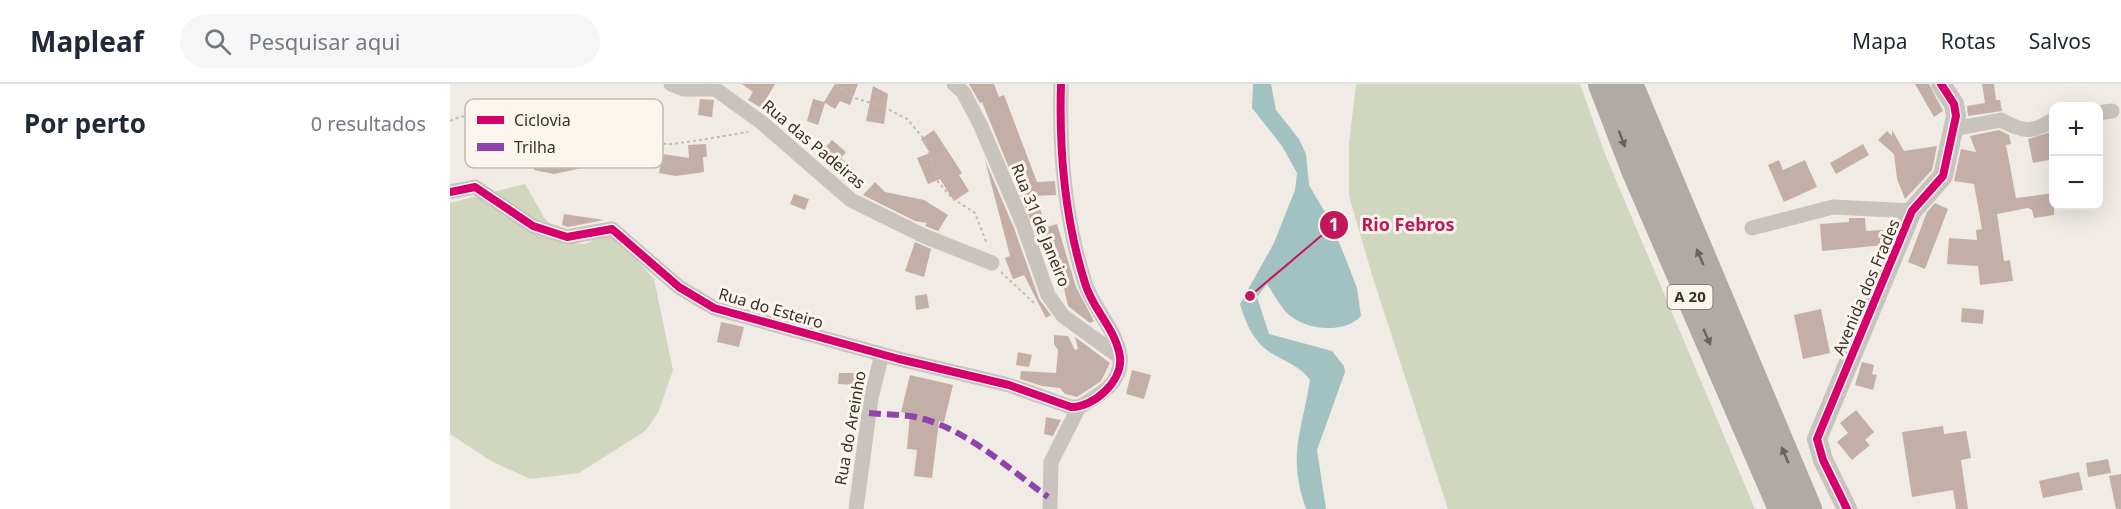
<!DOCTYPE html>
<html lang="pt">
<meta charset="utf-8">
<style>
body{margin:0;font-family:"Noto Sans",sans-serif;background:#f6f6f7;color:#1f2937}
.controls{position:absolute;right:18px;top:18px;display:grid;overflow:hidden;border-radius:12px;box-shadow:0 6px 24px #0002}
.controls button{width:54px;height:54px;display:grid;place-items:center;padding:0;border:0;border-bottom:2px solid #e0e1e3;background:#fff;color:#1f2937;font:30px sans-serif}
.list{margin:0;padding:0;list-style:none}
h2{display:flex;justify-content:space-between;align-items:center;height:78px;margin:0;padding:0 24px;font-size:26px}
h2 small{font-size:20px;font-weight:400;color:#747a83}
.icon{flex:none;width:33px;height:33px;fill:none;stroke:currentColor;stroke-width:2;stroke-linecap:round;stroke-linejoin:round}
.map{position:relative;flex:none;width:1671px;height:425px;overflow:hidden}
header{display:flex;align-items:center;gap:36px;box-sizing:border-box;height:84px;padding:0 30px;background:#fff;border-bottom:2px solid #e0e1e3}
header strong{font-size:28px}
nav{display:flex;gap:33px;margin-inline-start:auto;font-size:21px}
.search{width:420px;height:54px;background:#f6f6f7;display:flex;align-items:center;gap:15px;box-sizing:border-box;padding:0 21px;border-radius:33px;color:#747a83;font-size:22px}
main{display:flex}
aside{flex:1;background:#fff}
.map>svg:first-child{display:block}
</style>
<header>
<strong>Mapleaf</strong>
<div class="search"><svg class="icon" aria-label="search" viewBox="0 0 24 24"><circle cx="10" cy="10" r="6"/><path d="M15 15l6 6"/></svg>Pesquisar aqui</div>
<nav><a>Mapa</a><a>Rotas</a><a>Salvos</a></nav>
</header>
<main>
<aside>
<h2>Por perto<small>0 resultados</small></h2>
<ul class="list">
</ul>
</aside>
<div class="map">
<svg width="1671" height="425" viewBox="0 0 1671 425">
<rect width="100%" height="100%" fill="#f0ebe5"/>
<g fill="#d1d6bf">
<polygon points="906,0 1130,0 1155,70 1305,425 998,425 923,194 899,112 899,60"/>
<polygon points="75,100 94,133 115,158 135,160 158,150 164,151 204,195 223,286 208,329 195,347 129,389 80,395 41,377 0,350 0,119"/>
</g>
<path fill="#a1c2c1" d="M803 0H821L826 26 849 55 856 70 859 101 880 137 895 173 907 204 911 232C893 251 853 246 836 228 829 220 823 209 817 200L807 213 819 250 882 267 894 282 895 288 867 366 876 425H856C837 371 852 348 860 296 848 279 828 276 813 263 801 252 794 234 790 220L824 159 845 106 847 89 832 62 802 24Z"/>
<g fill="#c3afa7">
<polygon points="292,0 325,0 311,24 298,16 303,8"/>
<polygon points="385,0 408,0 400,21 390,17 385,25 375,19 368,41 357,37 363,15 374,18"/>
<polygon points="519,0 544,0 549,13 554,11 587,98 605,97 606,111 585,112 597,143 607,140 626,203 644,237 640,239 618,222 606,169 595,172 532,18 530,19"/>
<polygon points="1465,0 1479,0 1493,27 1484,33"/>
<polygon points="1532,0 1544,0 1546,16 1550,16 1552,27 1518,32 1517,22 1535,19"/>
<polygon points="423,2 438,10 434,40 416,37"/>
<polygon points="250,15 264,16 262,33 248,31"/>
<polygon points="484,46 512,89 509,91 519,107 504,117 490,95 478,100 467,74 480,69 471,55"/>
<polygon points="1442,46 1454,67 1487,62 1482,86 1455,115 1447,95 1444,70 1428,56 1437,47 1442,52"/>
<polygon points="1549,46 1559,51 1561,60 1556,61 1566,114 1604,109 1604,131 1584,134 1582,126 1578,124 1547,130 1554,177 1560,176 1563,197 1530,201 1528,182 1497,180 1499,154 1527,156 1526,146 1532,145 1524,100 1504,97 1511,65 1526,68 1520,52"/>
<polygon points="1601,48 1604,75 1583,79 1578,55"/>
<polygon points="382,56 396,68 391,74 404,86 394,97 367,73"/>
<polygon points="256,60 257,73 253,73 254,88 226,92 209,89 213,70 239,74 238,61"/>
<polygon points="1413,60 1419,71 1386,90 1380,79"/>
<polygon points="128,69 132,84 104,90 84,86 87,70 108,74"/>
<polygon points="535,76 564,144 589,215 601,231 596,234 574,191 563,195 555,174 560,172"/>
<polygon points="1329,76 1333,86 1355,76 1367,103 1334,118 1318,81"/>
<polygon points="425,98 435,108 474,116 498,131 488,147 478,143 475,142 477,139 465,137 413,111"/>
<polygon points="344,110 359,115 355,126 340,120"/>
<polygon points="1485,119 1498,125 1475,185 1458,178 1477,128"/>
<polygon points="114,130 154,136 118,143 112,141"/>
<polygon points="1399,134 1415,134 1416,147 1433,146 1434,161 1372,167 1370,140 1399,138"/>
<polygon points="465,158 481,165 474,193 455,187"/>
<polygon points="477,210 479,224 466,226 465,212"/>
<polygon points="1512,224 1534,226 1533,240 1511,238"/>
<polygon points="1371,225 1380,269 1353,275 1344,231"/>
<polygon points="271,238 294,243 289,263 267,258"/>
<polygon points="604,251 618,252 625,266 628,265 625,253 660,279 651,297 627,313 615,310 610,304 592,302 570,295 571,287 606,289 608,266 604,260"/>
<polygon points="568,268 582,271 579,283 566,281"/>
<polygon points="1412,278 1424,281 1422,290 1427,291 1423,306 1405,301"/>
<polygon points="682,286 701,291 694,315 676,310"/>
<polygon points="389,289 405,289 404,301 388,300"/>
<polygon points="460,291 503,301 494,338 489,337 482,394 464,392 467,366 457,365 460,330 451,328"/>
<polygon points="1406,326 1424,348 1415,356 1420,361 1402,376 1387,358 1398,349 1390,339"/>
<polygon points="596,333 611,336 603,352 594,350"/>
<polygon points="1493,342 1494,350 1516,347 1521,374 1511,376 1518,425 1506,425 1503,406 1462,413 1452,348"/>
<polygon points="1658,375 1661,389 1638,393 1636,379"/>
<polygon points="1629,388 1633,406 1593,414 1589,397"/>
<polygon points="1671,390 1671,425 1666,425 1659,392"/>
</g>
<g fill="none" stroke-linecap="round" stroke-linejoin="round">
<g stroke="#c2bbb6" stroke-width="2" stroke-dasharray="3 3" stroke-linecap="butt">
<polyline points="386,0 404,14 432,22 457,35 475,56 488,98 502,114 525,129 537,160"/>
<path d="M0 37C41 17 69 59 106 68 126 72 148 53 167 49 185 45 199 57 216 60 224 61 286 50 298 48"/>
<polyline points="551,188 584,219"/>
</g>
<g stroke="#c9c3be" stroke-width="15">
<polyline points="221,0 234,5 265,5"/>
<polyline points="504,0 513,8 530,40 573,140 598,211 613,232 670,273"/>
<path d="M611 0C609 66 615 136 635 199 643 225 667 246 670 273 673 299 648 312 629 323"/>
<polyline points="265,5 311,38 401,116 474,152 542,179"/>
<polyline points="1648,29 1662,27"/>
<path d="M1503 45 1551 36C1573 48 1582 50 1604 35"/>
<polyline points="0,108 25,103 83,142 117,153 162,145 229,203 264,224 449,275 559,301 621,323 629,323"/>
<polyline points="1302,144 1383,123 1462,127"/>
<polyline points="406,425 421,314 432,270"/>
<polyline points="600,425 601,378 629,323"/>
</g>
<polyline stroke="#c9c3be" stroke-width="20" points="1397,425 1373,376 1367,355 1462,127 1493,92 1506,32 1504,20 1491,0"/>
<g stroke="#afaaa4" stroke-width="28">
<polyline points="1152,0 1185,86 1332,425"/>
<polyline points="1179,0 1358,425"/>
</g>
<path stroke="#8e44ad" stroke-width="6" stroke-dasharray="12 6" stroke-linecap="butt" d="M419 329C436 331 457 330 474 335 521 349 559 385 598 413"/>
<defs>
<g id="cycleway">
<path d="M0 108 25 103 83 142 117 153 162 145 229 203 264 224 449 275 559 301 621 323C643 324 673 297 670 273 666 245 642 225 635 199 615 136 609 66 611 0"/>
<polyline points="1397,425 1373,376 1367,355 1462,127 1493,92 1506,32 1504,20 1491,0"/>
</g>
</defs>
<use href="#cycleway" stroke="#fbf5ee" stroke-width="11"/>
<use href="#cycleway" stroke="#d6006c" stroke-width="8"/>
</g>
<defs><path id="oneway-solid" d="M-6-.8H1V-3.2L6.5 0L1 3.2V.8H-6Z" transform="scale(1.5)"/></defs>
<g fill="#69615b">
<use href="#oneway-solid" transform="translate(1172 55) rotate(69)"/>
<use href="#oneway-solid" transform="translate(1250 173) rotate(-113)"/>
<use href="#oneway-solid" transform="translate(1257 253) rotate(66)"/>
<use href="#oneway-solid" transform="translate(1335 371) rotate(-113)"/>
</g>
<g text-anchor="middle" stroke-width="6" stroke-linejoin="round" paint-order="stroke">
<rect fill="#fbf5ee" stroke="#756b66" stroke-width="1.5" x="1217.5" y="201" width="45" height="24" rx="4.5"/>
<g font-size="15" font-weight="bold" fill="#3b302b">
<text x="1240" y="218">A 20</text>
</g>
<g font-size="16" fill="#3b302b" stroke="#fbf5ee">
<text transform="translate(364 60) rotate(40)" y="6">Rua das Padeiras</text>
<text transform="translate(591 141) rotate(68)" y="6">Rua 31 de Janeiro</text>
<text transform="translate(1416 203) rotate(-67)" y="6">Avenida dos Frades</text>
<text transform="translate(321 224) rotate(16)" y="6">Rua do Esteiro</text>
<text transform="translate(400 344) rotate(-80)" y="6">Rua do Areinho</text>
</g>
</g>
<rect x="15" y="15" width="198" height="69" rx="9" fill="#fbf5ee" stroke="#c1bab4" stroke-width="1.5"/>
<rect x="27" y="32" width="27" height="8" fill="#d6006c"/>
<rect x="27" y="59" width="27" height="8" fill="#8e44ad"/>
<g font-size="16" fill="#3b302b">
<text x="64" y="42">Ciclovia</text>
<text x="64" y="69">Trilha</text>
</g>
<path fill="none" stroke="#c2185b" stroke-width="2" d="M800 212L884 141"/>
<g fill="#c2185b" stroke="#fbf5ee" stroke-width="2">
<circle cx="800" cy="212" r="6"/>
<circle cx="884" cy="141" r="15"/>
</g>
<g font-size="18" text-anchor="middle" font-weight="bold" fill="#fff">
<text x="884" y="147">1</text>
</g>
<g font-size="18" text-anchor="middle" font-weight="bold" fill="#c2185b" stroke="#fbf5ee" stroke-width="6" stroke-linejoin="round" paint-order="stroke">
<text x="958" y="147">Rio Febros</text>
</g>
</svg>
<div class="controls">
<button>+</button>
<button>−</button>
</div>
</div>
</main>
